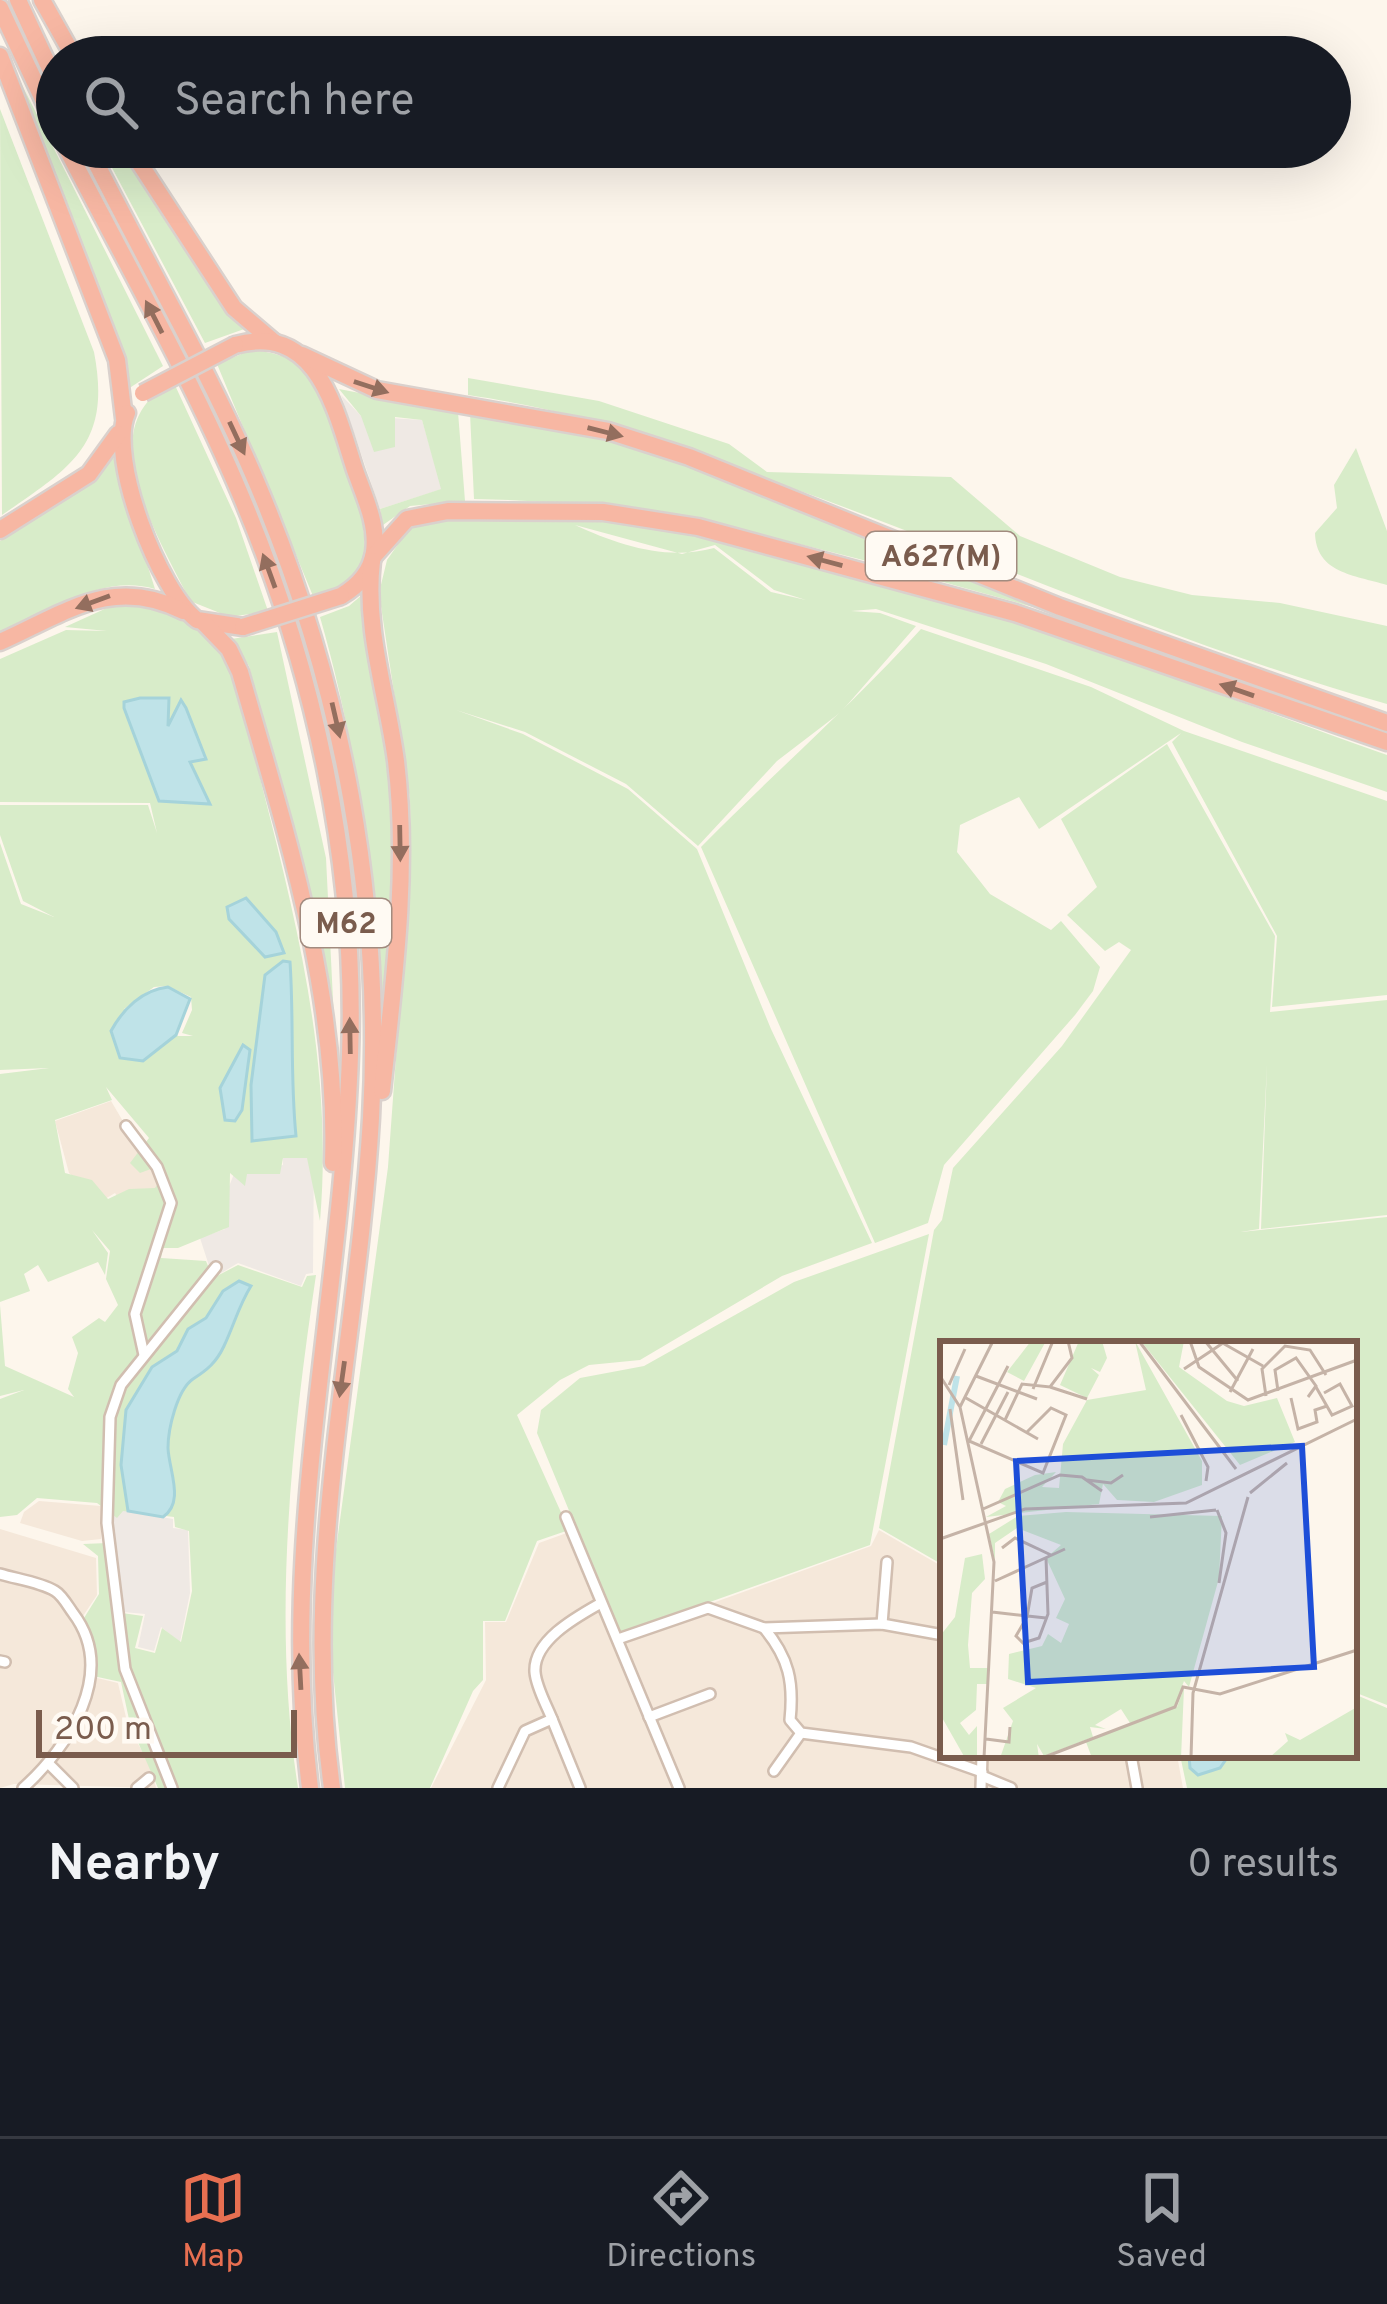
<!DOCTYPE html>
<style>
body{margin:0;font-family:Overpass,sans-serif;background:#20242c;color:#f1f3f6}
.scale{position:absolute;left:36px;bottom:30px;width:261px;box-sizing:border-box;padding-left:12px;border:6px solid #7a5c4d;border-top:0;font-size:33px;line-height:42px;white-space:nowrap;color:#7a5c4d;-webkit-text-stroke:9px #fffaf3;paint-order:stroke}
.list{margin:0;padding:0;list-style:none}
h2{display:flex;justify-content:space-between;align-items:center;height:156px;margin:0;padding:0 48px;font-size:51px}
h2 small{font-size:39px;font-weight:400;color:#9ea1a6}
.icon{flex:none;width:66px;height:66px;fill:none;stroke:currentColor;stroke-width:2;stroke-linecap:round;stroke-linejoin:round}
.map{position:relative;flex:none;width:1387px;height:1788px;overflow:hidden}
.search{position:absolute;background:#171b24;box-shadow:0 12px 48px #0002;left:36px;right:36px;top:36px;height:132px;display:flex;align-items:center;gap:30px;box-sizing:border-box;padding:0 42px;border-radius:66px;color:#9ea1a6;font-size:45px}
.sheet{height:348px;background:#171b24}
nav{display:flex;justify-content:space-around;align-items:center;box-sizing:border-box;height:168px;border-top:3px solid #363941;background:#171b24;font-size:33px;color:#9ea1a6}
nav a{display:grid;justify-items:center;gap:6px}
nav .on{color:#e76f51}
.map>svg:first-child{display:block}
</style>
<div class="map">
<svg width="1387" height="1788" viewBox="0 0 1387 1788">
<rect width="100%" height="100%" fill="#fdf6ec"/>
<g fill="#f5e8da">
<polygon points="111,1101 166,1194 130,1215 115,1193 100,1202 69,1173 55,1121"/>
<polygon points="39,1501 101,1506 101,1539 82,1541 20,1523 24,1512"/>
<polygon points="0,1529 96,1558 97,1595 83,1616 93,1677 118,1683 128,1726 152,1769 156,1788 14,1784 0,1788"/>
<polygon points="575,1530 621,1636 871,1546 879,1530 943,1567 943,1755 1177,1755 1183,1788 431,1788 486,1680 485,1622 506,1622 539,1543"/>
</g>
<g fill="#efe9e4">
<polygon points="341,395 361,416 422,420 442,489 380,509"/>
<polygon points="314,1147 313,1273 306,1274 301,1286 238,1263 213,1278 200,1238 225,1229 226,1194 234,1174 283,1165 283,1151"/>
<polygon points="110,1508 173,1519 173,1528 188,1530 190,1593 180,1642 161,1627 154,1651 138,1647 145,1614 123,1612"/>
</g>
<g fill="#d8ecc9" fill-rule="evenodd">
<polygon points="18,77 163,366 128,389"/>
<path d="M0 109 94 352C112 445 71 467 2 515Z"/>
<polygon points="101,147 122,147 247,328 205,343"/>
<path d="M251 350C280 353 297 359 316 381 331 422 385 538 356 573 347 585 326 591 313 596L217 364Z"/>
<path d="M468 378 599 401 729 444 767 472 951 477 1020 536 1120 577 1192 595 1280 603 1387 626V704C1183 647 988 558 789 487 675 445 590 413 468 395Z"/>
<path d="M174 383 236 518 268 611 230 617 190 601C160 540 86 423 174 383Z"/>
<polygon points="339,389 458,412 465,501 410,506 383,525 380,509 441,489 422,420 395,417 395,447 374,452 361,416"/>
<path d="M470 413 572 429 665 456 1035 603 1033 607C843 554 673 502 474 499Z"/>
<path d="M1356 448 1387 531V585C1354 575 1316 573 1315 533L1337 508 1334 485Z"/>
<path d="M113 456 155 589C102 573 47 612 0 634V541L73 494Z"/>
<path d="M551 515C833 543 1121 660 1387 755V792L1242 742 1046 664 876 609 851 611 880 613 916 626 841 712 777 761 698 846 626 784 525 732 456 710 523 734 628 789 697 849 771 1029 872 1243 782 1276 640 1360 589 1365 560 1380 517 1415 569 1530 537 1541 505 1621H483V1680L473 1691 430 1788H345L331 1653 334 1564 388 1167 411 851 410 799 379 593 387 560 410 527 450 519ZM575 525 682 554 715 545 774 590 806 600 771 592 714 548C667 561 618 545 575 525Z"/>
<path d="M363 594 389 750 395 850 383 1035C375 891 360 756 320 617L349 606Z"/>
<path d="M120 602C155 603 213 627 229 661 247 698 252 747 262 786 299 931 333 1070 320 1221L307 1158H283L280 1174H247L245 1186 230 1173 229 1227 178 1248H163L161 1258 206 1261 213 1278 238 1265 302 1287 307 1276 316 1275C291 1443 272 1620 298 1788H158L130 1724 121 1682 93 1676 84 1618 99 1594 98 1556 83 1544 108 1543 122 1613 143 1616 135 1648 155 1653 162 1628 181 1642 192 1591 189 1531 175 1527 174 1517 123 1511 117 1518 97 1503 37 1498 17 1515 0 1517V1399L24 1390 0 1396V1305L5 1366 74 1397 68 1389 78 1353 72 1337 99 1318 105 1322 118 1305 106 1279 110 1251 92 1230 108 1253 105 1275 98 1262 48 1282 38 1265 24 1274 30 1291 0 1302V1074L49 1068 0 1070V843L21 904 54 917 23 901 0 835V805H148L157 833 150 803 0 802V659L66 630 107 631 65 627ZM167 986 191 997 192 1010 182 1033 193 1036H178L124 1009 154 987ZM106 1087 149 1138 130 1163 140 1173 159 1166 164 1175 155 1188 129 1189 108 1199 92 1180 65 1173 55 1120 112 1100Z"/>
<path d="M921 629 1091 687 1184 731 1387 801V995L1272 1007 1277 936 1172 742 1181 733 1039 829 1019 797 960 825 957 852 990 894 1051 930 1061 921 1100 967 1093 991 1075 1015 944 1165 928 1223 875 1243 701 847C774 773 850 707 921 629Z"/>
<polygon points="277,632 326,858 337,1081 322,952 249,666 231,639"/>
<polygon points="1167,744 1275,936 1270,1012 1387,1000 1387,1215 1261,1229 1267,1064 1259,1229 1241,1232 1387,1217 1387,1705 1354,1692 1354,1344 943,1344 943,1565 879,1528 934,1230 942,1220 953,1168 1062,1046 1131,950 1119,942 1105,951 1067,915 1097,887 1061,819"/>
<polygon points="929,1234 870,1545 620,1634 537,1433 541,1410 580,1378 644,1366 794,1282"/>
<polygon points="1354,1694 1387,1708 1387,1788 1187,1788 1180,1755 1354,1755"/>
</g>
<g fill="#bfe3e8" stroke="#a5d3da" stroke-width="3">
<polygon points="140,698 169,698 168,726 181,700 186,708 206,759 190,762 210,804 159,801 124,708 124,702"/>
<polygon points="246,898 276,932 284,953 265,957 229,919 227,907"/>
<path d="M283 961 290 962C294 1020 290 1077 296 1136L252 1141 251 1085 265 975Z"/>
<path d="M168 987 190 999 176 1035 143 1061 120 1058 111 1031C123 1009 142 990 168 987Z"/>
<polygon points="243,1045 250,1050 242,1110 235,1121 225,1120 220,1088"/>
<path d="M239 1281 251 1286C239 1305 234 1325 224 1346 216 1363 207 1370 193 1379 177 1390 168 1429 168 1448 169 1471 185 1502 163 1517L128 1511 121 1465 126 1410 152 1367 177 1351 188 1329 206 1318 223 1291Z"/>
<polygon points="1189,1755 1229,1755 1220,1768 1198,1775 1190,1768"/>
</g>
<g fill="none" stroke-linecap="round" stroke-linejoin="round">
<defs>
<g id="minor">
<polyline points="126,1126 157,1167 171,1203 135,1314 144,1355"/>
<polyline points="566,1517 679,1788"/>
<path d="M0 1574C16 1579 40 1582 55 1591 62 1595 68 1606 73 1613 118 1672 69 1747 23 1788"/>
<polyline points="882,1624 887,1562"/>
<path d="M764 1628C789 1658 794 1682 790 1720L801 1733 911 1747 982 1772"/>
<polyline points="618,1639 708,1608 764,1628 882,1624 943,1635"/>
<polyline points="0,1661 5,1662"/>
<polyline points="649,1717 710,1694"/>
<polyline points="552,1719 580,1788"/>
<polyline points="1131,1755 1137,1788"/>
<polyline points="49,1764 73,1788"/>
<polyline points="774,1771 801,1733"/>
<polyline points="982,1776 1011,1788"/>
<polyline points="137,1788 149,1778"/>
<polyline points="172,1788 125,1669 107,1523 110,1417 121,1385 216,1267"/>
<path d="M498 1788 525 1731 552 1719C547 1706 536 1687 535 1672 533 1640 578 1616 601 1603"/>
<polyline points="981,1788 982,1755"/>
</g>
<g id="motorway">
<polyline points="18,0 57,84"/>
<polyline points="42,0 74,57"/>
<polyline points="0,8 57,129"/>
<polyline points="0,56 117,360 124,418"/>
<path d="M66 147C125 262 191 377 241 496 314 669 357 867 350 1055 342 1300 278 1542 310 1788"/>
<path d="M88 147C145 261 210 371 259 488 343 688 383 902 371 1118 358 1343 300 1562 332 1788"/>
<polyline points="129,147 234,308 274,342"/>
<path d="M235 345C318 322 336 412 355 470 364 496 378 524 374 552 371 572 358 586 341 596"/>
<polyline points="302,355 377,390 608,431 689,457 1060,607 1387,723"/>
<path d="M127 413C107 457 159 591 197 620L243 627"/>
<polyline points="0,530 89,474 118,434"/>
<polyline points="373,557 407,519 448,511 603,512 698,527 1015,613 1387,742"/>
<path d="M372 561C364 629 387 694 396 761 409 870 394 982 382 1091"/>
<path d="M204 623 229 649 240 672C286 832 339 995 333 1163"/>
<path d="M0 642C65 613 113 575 183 611"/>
</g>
</defs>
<use href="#minor" stroke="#d1beb0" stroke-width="14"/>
<use href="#motorway" stroke="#dad1cd" stroke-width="21"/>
<use href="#minor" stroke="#fff" stroke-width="9"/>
<use href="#motorway" stroke="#f7b7a3" stroke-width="16"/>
<defs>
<g id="motorway-bridge">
<polyline points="143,393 235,345"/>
<polyline points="243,627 341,596"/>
</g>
</defs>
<use href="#motorway-bridge" stroke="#dad1cd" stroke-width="21" stroke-linecap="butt"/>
<use href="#motorway-bridge" stroke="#f7b7a3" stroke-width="16"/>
</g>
<defs><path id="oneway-solid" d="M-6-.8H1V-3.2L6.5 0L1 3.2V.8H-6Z" transform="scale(3)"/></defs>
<g fill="#936e5e">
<use href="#oneway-solid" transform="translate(154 317) rotate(-117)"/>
<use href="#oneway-solid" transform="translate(371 387) rotate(18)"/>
<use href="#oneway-solid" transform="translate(605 432) rotate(14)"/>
<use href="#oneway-solid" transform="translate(237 438) rotate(65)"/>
<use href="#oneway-solid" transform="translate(825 561) rotate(-165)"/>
<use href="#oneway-solid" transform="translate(269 571) rotate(-110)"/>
<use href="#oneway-solid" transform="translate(93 602) rotate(160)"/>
<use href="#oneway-solid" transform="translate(1237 690) rotate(-161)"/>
<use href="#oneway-solid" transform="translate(336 720) rotate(77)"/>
<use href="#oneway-solid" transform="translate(400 843) rotate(89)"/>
<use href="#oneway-solid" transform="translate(350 1036) rotate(-91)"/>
<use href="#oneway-solid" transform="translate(342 1379) rotate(98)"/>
<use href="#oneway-solid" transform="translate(300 1672) rotate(-93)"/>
</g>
<g text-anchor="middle" stroke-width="9" stroke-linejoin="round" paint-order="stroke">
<g fill="#fffaf3" stroke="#a28b7f" stroke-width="3">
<rect x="866" y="532" width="150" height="48" rx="9"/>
<rect x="301" y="899" width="90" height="48" rx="9"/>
</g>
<g font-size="30" font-weight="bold" fill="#7a5c4d">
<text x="941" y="566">A627(M)</text>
<text x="346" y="933">M62</text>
</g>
</g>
<g transform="translate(940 1341)">
<rect width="417" height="417" fill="#fdf6ec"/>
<path d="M91 0H106L84 40 67 31ZM139 0H162L167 17 160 31 151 27 159 34 147 57 120 44ZM195 0 262 120V144L214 161 177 159 163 143 159 163 46 176 66 165 58 161 65 148 95 134 116 131 102 146 119 147 123 103 147 59 206 49ZM201 0H244L239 26 287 60 304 65 337 57 355 101 300 124ZM126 171 282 175 279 237 249 346 244 340 235 365 190 382 181 368 155 384 166 388 150 386 153 396 104 415 97 403 99 417H60L73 380 63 367 96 347 68 338 69 313 102 305 108 293 121 302 129 283 116 277 125 258 106 217 121 204 77 187 55 202V219L49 193 78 175ZM42 213 45 238 32 252 28 304 30 327H48L47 343H37L36 369 20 382 29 394 37 385V417H25L0 373V295L15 276 25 217ZM244 347 241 417H152L146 401 237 366ZM417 366V417H329L348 400 345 392 360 399Z" fill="#d8ecc9"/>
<path fill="none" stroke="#bfe3e8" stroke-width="6" d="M4 104 17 35"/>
<path fill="none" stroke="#c5b3a7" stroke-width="3" d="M199 0 296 128M250 0 259 26 308 59 417 19M265 0 298 40M279 0 323 25M68 25 29 100 103 132 126 74 111 67 87 91M244 28 286 0M0 35 20 66 54 221 44 417M36 35 97 58M9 44 25 8M110 46 147 58M376 46 392 74 412 65 400 43 384 52M93 48 113 0M338 50 335 29 356 17 376 45 368 56M290 51 313 8M326 55 322 28 345 5 370 9 386 34M26 57 98 98M351 57 358 88 377 81 375 69 387 65M20 66 53 0M10 68 23 159M241 74 268 126 266 140M65 79 82 43 110 46 132 17 128 0M41 103 68 51M147 139 171 142 183 134M310 152 347 122M43 168 120 134 142 136 162 150M277 169 286 192 279 242M210 176 276 169M0 198 85 168 246 162 417 78M62 207 75 197 111 214M55 240 125 208M52 271 106 277M87 276 76 295 83 302 99 297 108 273 106 217M87 276 92 247 107 241M46 398 69 401 70 386M102 417 235 366 243 346 280 353 417 309M251 417 253 352 308 156"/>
<path fill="#1d4ed8" fill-opacity="0.15" stroke="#1d4ed8" stroke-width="6" d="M362 105 374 326 88 341 76 120Z"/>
<rect width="417" height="417" fill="none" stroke="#7a5c4d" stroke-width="6"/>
</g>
</svg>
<div class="scale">200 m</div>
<div class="search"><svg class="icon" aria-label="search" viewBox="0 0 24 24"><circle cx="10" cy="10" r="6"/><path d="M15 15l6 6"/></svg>Search here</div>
</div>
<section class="sheet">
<h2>Nearby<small>0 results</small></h2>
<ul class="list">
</ul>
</section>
<nav>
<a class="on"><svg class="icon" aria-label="map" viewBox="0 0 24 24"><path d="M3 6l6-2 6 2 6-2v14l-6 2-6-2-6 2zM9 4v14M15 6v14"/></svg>Map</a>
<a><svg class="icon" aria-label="directions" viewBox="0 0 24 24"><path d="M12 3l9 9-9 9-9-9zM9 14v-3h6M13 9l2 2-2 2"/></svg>Directions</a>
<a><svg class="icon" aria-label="saved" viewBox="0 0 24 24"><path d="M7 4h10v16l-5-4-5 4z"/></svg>Saved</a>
</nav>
